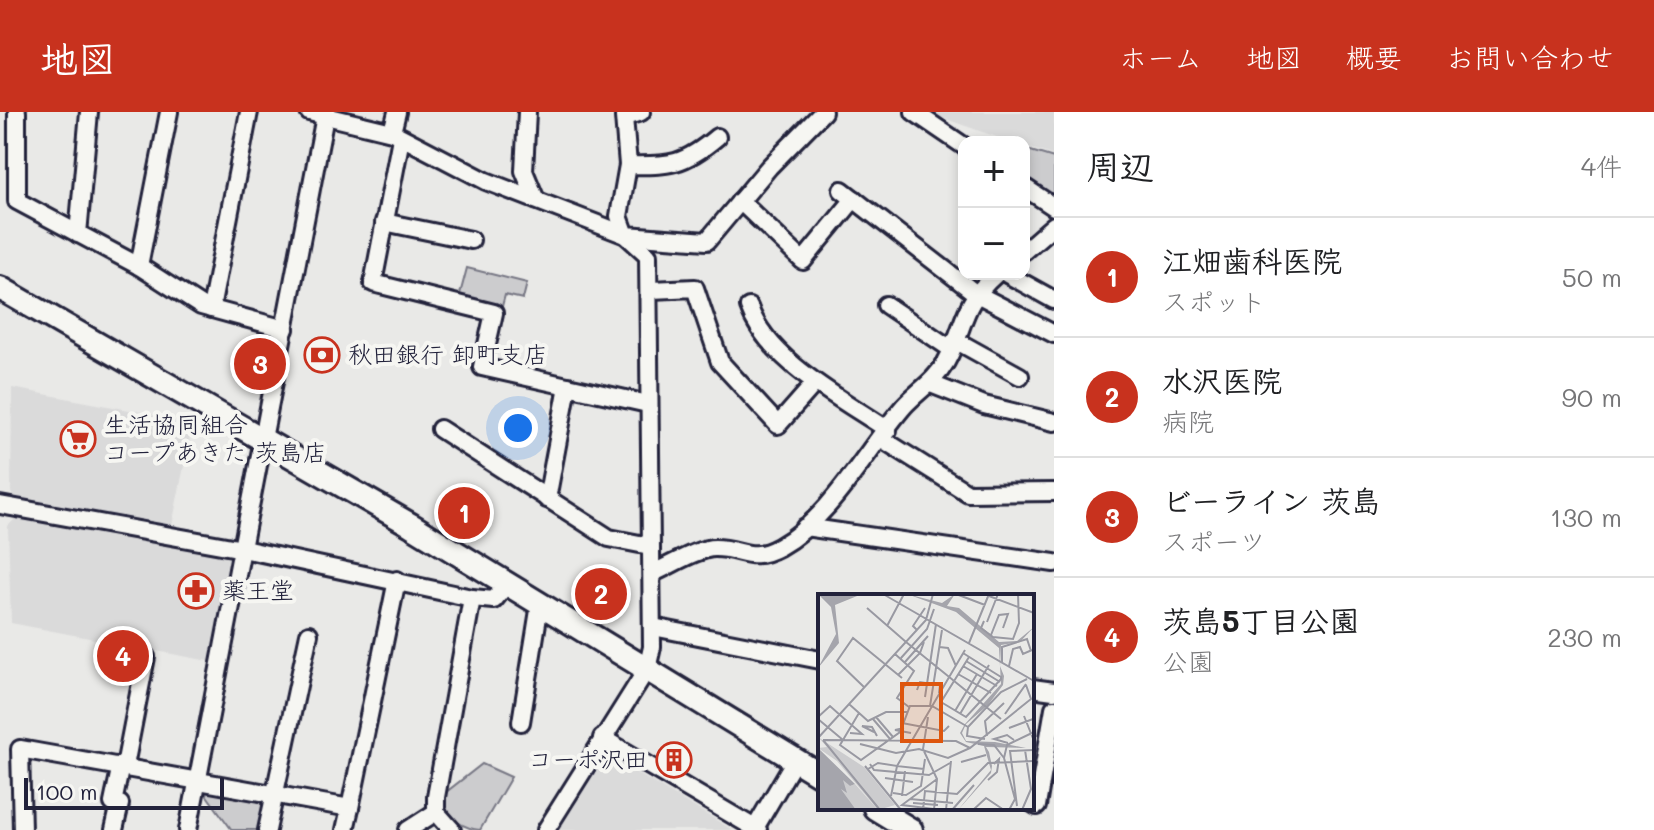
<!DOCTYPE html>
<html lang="ja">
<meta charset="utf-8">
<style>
body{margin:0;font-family:Mali,"Klee One",sans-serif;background:#f6f6f6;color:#202124}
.controls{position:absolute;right:24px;top:24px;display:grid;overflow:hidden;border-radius:16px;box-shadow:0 4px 12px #0003}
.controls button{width:72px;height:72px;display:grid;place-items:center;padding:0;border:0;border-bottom:2px solid #e0e0e0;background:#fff;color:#202124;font:40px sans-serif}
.scale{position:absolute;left:24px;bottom:20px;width:200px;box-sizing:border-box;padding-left:8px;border:4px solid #22223b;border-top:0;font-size:22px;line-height:28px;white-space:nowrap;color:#22223b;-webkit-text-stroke:6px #f6f6f2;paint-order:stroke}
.you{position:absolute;left:518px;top:316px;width:28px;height:28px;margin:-20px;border:6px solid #fff;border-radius:50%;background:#1a73e8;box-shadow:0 0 0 12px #1a73e833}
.badge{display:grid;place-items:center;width:52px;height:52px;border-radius:50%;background:#c8321e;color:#fff;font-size:26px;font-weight:700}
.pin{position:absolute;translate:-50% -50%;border:4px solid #fff;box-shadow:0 2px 8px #0006}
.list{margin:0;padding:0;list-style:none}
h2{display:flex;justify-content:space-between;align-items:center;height:104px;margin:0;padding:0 32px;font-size:34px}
h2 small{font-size:26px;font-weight:400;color:#757577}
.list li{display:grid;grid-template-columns:52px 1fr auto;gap:24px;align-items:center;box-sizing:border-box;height:120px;padding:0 32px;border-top:2px solid #e0e0e0}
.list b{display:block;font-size:30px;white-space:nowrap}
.list p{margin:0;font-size:26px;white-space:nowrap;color:#757577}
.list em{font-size:26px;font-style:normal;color:#757577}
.map{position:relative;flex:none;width:1054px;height:718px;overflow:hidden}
header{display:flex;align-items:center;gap:48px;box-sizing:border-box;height:112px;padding:0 40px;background:#c8321e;color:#fff}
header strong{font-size:38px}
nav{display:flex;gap:44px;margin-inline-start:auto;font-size:28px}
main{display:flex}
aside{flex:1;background:#fff}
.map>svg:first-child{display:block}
</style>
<header>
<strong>地図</strong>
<nav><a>ホーム</a><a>地図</a><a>概要</a><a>お問い合わせ</a></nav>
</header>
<main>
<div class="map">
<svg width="1054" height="718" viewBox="0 0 1054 718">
<rect width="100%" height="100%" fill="#e9e9e7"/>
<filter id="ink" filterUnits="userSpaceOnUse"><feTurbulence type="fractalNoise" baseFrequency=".0125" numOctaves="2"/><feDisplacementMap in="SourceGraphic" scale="16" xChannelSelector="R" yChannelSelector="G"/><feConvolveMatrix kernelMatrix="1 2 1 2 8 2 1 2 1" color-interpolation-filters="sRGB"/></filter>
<g filter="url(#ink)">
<g fill="#dadada">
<polygon points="926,0 1054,0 1054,44 1024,34 1024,30 1011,30"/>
<polygon points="12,276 193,310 171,418 15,389 11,380"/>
<polygon points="18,404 234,444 214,550 11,511 8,414"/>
<polygon points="603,641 733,718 557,718"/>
</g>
<g fill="#ccccce" stroke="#777784" stroke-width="2">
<polygon points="1024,37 1054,46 1054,85 1024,65"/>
<polygon points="467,156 527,171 523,187 505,183 501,198 459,186"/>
<path d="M482 652 511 665 480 718C465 717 448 706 439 694L445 681Z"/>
<polygon points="208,676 259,687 264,694 259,718 232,718 205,681"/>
</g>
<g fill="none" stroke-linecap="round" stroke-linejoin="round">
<defs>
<g id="street">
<polyline points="17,0 17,89 139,154 201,194 285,217"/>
<polyline points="309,0 392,20 486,69 626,123 648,143 652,535 647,557 546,718"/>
<polyline points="527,0 524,59 536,88"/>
<polyline points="641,0 624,5 628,53 619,104 626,123 707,129 769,55 823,0"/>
<polyline points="914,0 964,34"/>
<polyline points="392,20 397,0"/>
<polyline points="401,26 373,171 494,201 482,255 648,292"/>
<path d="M628 53C670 54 684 53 717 25"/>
<polyline points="1024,75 1054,95"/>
<polyline points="842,78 975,181 1054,222"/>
<polyline points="740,89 803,149 854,87"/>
<polyline points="384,110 471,128"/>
<polyline points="78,122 89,0"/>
<polyline points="1024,139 1054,113"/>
<polyline points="139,154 169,0"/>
<polyline points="1007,162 1054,188"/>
<polyline points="651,178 695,176 720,250 778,313 815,271"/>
<polyline points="886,193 951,237"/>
<path d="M749 195C767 248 842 287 888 318"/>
<polyline points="211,197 249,0"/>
<polyline points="955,228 1020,264"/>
<polyline points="931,272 984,293 1054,310"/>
<polyline points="440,317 609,426 650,434"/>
<polyline points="882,327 968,381 1054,380"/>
<polyline points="547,387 568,274"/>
<polyline points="0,393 243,437 472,486 494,488 507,472"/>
<polyline points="805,415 1054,451"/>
<path d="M653 461C670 454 697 436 715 436 743 436 749 451 779 435 831 406 866 338 904 294 918 279 935 269 946 250 967 212 959 195 996 162"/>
<polyline points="653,515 820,548"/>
<polyline points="1032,576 1054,579"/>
<polyline points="521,610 540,492"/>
<polyline points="602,626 758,718"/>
<polyline points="125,654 146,545"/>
<polyline points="1032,691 1037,694 1054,596"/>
<polyline points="755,716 795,648"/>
<polyline points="22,718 20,637 350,696 397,468"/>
<polyline points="114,718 120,692 113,691 121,653"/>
<polyline points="188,718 325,4"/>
<polyline points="267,718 309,522"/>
<polyline points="345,718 350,696"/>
<polyline points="408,718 436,700"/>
<polyline points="452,718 436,700 436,685 472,486"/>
</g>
<g id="secondary">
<polyline points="0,176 411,413 820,663"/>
<polyline points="875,696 911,718"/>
</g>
</defs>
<use href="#street" stroke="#22223b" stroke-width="22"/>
<use href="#secondary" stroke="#22223b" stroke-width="28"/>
<use href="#street" stroke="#f6f6f2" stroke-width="16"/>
<use href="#secondary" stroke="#f6f6f2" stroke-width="22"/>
</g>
</g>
<defs>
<symbol id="bank-ring" viewBox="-11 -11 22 22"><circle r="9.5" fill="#f6f6f2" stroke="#c8321e" stroke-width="1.5"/><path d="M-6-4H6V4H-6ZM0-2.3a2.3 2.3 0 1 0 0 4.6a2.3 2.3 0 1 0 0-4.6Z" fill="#c8321e"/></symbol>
<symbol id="supermarket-ring" viewBox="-11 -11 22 22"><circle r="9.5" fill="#f6f6f2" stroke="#c8321e" stroke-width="1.5"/><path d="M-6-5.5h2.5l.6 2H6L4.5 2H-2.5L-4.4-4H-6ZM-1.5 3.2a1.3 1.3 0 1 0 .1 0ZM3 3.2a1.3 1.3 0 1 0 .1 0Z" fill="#c8321e"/></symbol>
<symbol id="pharmacy-ring" viewBox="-11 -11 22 22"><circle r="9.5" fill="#f6f6f2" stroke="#c8321e" stroke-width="1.5"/><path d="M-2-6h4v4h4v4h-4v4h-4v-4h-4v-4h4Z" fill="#c8321e"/></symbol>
<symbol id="building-ring" viewBox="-11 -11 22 22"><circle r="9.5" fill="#f6f6f2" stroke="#c8321e" stroke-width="1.5"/><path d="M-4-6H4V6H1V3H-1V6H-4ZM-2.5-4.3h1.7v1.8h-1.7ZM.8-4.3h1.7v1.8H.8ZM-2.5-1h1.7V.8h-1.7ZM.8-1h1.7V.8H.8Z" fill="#c8321e"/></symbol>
</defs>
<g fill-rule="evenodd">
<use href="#bank-ring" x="302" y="223" width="40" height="40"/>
<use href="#supermarket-ring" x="58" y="307" width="40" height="40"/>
<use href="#pharmacy-ring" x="176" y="459" width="40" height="40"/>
<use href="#building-ring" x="654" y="628" width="40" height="40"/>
</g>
<g text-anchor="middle" stroke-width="8" stroke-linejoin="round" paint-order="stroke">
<g font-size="24" fill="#22223b" stroke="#f6f6f2" text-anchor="start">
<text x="348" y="251">秋田銀行 卸町支店</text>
<text x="104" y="321">生活協同組合<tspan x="104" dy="28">コープあきた 茨島店</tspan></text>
<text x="222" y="487">薬王堂</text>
<text x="648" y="656" text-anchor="end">コーポ沢田</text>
</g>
</g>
<g transform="translate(818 482)">
<rect width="216" height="216" fill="#e9e9e7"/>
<path d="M25 185 32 192 37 190 60 216 36 214 23 195Z" fill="#ccccce"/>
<path d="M0 143 46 173 77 211 60 216 19 167 0 154 9 153Z" fill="#ccccce"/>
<path d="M0 0H44L17 11 21 49 0 74 18 40 13 13ZM89 0 124 9 137 0 129 12 141 14 181 48 199 47 216 33 202 48 183 51 182 72 186 82 185 91 170 111 148 130 144 139 148 147 177 148 208 154 168 153 171 158 174 172 173 179 140 216 173 176 166 152 148 148 142 139 147 130 183 90 181 54 138 18ZM0 154 37 190 32 192 25 186 29 199 23 195 38 216H0Z" fill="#a5a5ac"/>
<path fill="none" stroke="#9999a2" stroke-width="2" d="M65 0 216 87M138 0 167 11M171 2 216 19M49 14 88 48M166 27 163 34 175 43 195 45 201 29 200 0M169 28 180 0M69 32 86 0M99 36 95 32 107 14M173 41 181 21 190 20 185 34M88 48 183 125M151 49 171 0M121 53 130 54 138 72M145 59 175 78 183 83V85L148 123 123 108 151 63M77 60 96 77 79 104 91 113M83 64 109 35 116 15M148 67 182 88M87 68 110 42M184 68V53L209 45 213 57M145 72 179 92M191 72 195 55 202 53 205 60 214 56M140 80 173 99M80 81 102 59 106 48M47 94 19 67 35 44 84 84M99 96 102 88 122 91 121 99M107 103 118 30M31 110 50 127 68 118H89M112 112 124 36M137 117 159 80M41 119 22 151 43 166 82 138 92 112H114L150 133M142 120 171 71M187 120 208 90M22 121 44 140 32 139M206 122 216 147M0 123 12 112 22 121M58 123 75 143M110 123 105 155 119 185 116 216M0 125 25 146M55 125 72 145M84 129 126 137 131 132M150 133 183 98 209 85M150 133 149 142 167 145M86 134 77 136 93 139M191 134 215 125M56 138 44 132 54 133 59 142M169 142 167 127 186 109M0 144 108 26 115 0M5 146 138 147 152 154 213 105 208 91M5 146 62 216M190 149 176 145 189 141 196 146M42 150 78 159 101 155 130 164 152 154M160 150 176 151 186 164M143 168 168 161M52 170 56 176 111 181 132 169M47 172 83 216M50 175 60 169 79 172 147 56M67 184 95 188M170 186 179 178 181 165 176 170M75 199 88 201 103 192 107 165M73 202 79 172 106 175M84 202 87 177M92 205 135 209M95 209 120 211M199 212 192 157 216 156M116 215 84 211 119 185M105 216 107 197 139 200 170 169 216 167M128 216 133 167M134 216 156 191M155 216 168 204 186 216M191 216 197 205 186 164 189 151 216 138M204 216 213 195 207 156"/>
<path fill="#de560e" fill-opacity="0.15" stroke="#de560e" stroke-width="4" d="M84 90H123V147H84Z"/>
<rect width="216" height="216" fill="none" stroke="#22223b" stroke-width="4"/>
</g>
</svg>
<div class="controls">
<button>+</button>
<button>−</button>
</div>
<div class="scale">100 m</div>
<div class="you"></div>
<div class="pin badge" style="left:464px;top:401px">1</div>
<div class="pin badge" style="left:601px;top:482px">2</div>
<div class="pin badge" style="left:260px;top:252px">3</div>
<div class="pin badge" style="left:123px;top:544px">4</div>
</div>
<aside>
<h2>周辺<small>4件</small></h2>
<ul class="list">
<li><span class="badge">1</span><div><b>江畑歯科医院</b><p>スポット</p></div><em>50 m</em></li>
<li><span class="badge">2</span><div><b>水沢医院</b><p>病院</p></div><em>90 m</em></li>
<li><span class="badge">3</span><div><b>ビーライン 茨島</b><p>スポーツ</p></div><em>130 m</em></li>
<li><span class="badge">4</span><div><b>茨島5丁目公園</b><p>公園</p></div><em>230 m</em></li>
</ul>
</aside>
</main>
